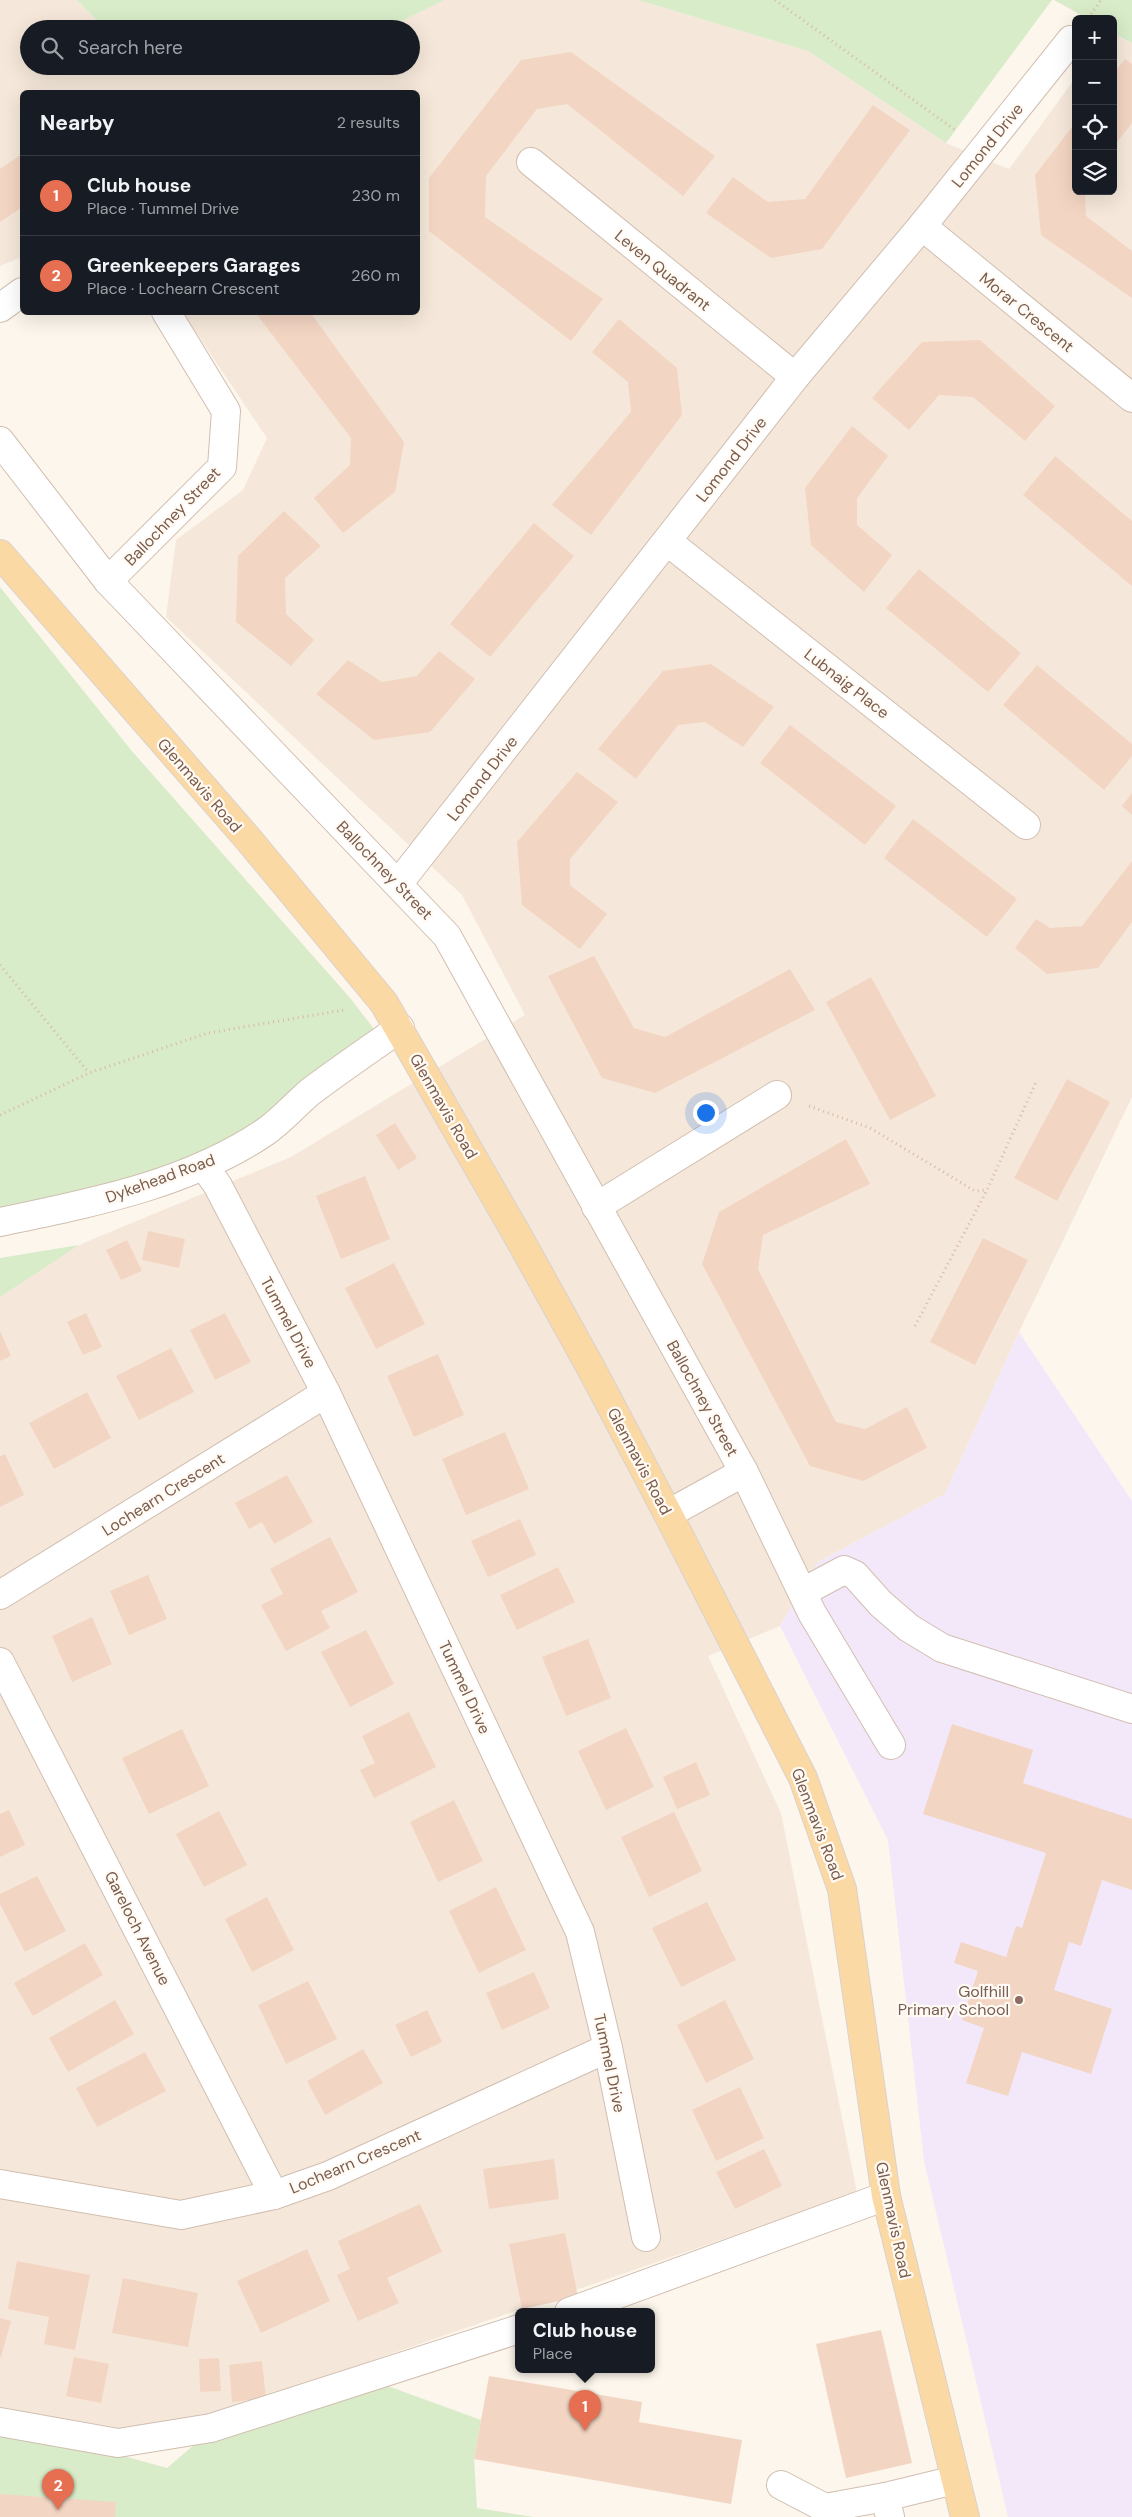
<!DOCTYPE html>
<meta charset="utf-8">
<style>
body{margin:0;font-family:"DM Sans",sans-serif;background:#20242c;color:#f1f3f6}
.controls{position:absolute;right:15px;top:15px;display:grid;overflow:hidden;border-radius:8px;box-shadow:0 5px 20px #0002}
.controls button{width:45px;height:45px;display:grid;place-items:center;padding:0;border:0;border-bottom:1px solid #363941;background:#171b24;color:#f1f3f6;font:25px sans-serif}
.you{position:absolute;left:705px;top:1112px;width:18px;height:18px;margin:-12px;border:4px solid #fff;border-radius:50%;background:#1a73e8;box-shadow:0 0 0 8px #1a73e833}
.badge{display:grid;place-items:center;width:32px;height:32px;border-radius:50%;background:#e76f51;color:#fff;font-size:16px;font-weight:700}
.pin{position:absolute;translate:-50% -41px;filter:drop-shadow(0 1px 2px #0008)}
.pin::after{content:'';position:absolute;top:26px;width:18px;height:15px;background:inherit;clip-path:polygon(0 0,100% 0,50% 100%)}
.popup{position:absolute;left:515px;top:2308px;width:140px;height:65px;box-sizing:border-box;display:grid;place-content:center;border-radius:8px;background:#171b24;filter:drop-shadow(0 1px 4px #0005);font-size:16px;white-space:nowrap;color:#9ea1a6}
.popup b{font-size:19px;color:#f1f3f6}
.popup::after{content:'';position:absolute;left:50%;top:100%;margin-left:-10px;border:10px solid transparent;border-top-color:#171b24}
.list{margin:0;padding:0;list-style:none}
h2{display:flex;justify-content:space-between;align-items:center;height:65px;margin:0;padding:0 20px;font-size:21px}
h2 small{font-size:16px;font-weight:400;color:#9ea1a6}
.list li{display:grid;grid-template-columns:32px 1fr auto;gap:15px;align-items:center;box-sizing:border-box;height:80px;padding:0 20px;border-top:1px solid #363941}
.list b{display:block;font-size:19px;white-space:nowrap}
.list p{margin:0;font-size:16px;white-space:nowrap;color:#9ea1a6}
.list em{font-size:16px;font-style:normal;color:#9ea1a6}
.icon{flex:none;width:28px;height:28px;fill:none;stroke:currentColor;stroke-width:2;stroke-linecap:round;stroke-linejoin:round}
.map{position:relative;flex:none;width:1132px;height:2517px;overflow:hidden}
.search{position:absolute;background:#171b24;box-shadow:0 5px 20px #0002;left:20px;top:20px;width:400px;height:55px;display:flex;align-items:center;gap:12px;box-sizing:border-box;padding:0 18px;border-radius:28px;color:#9ea1a6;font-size:19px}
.panel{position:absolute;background:#171b24;box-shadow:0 5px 20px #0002;left:20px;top:90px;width:400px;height:225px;border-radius:8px}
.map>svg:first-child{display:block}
</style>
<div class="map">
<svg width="1132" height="2517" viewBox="0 0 1132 2517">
<rect width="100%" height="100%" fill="#fdf6ec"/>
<polygon fill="#f5e8da" points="0,0 77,0 105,29 29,29 29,66 411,66 411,29 386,29 444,0 638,0 808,51 946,143 1009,169 1076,77 1076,191 1113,191 1113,33 1132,43 1132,1097 1019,1332 945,1494 818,1562 780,1626 708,1656 781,1813 857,2193 379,2358 249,2408 120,2428 0,2407 0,1285 86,1242 291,1157 525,1015 462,895 166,617 176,540 243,490 267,438 183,313 418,312 418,92 22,92 22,257 0,266"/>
<polygon fill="#f3e8fa" points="1019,1332 1132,1501 1132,2517 1008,2517 924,2161 888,1840 780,1626 818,1562 945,1494"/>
<g fill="#d8ecc9">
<polygon points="77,0 444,0 386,29 105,29"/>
<polygon points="638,0 1052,0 946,143 808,51"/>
<polygon points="1054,0 1132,0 1132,43 1113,33 1113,19 1088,19"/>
<polygon points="0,587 131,750 351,999 377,1033 260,1120 200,1162 0,1220"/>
<polygon points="79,1245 0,1297 0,1258"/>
<polygon points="385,2385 481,2420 474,2459 477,2508 534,2517 0,2517 0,2434 120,2455 167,2468 194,2445"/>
</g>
<g fill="#f3d5c3">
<polygon points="571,52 715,156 683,196 567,104 537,109 486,176 485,217 603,299 571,341 429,231 429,178 521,60"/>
<polygon points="1125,59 1132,64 1132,123 1113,147 1113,74"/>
<polygon points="873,105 910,130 822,249 771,258 706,213 733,177 768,202 805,199"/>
<polygon points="1076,122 1076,191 1085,191 1086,216 1132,251 1132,298 1041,235 1035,175"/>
<polygon points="22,154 22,207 0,222 0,169"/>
<polygon points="255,312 310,312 404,442 395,492 343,533 314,498 350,465 351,438"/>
<polygon points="619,319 677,368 682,415 591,535 552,505 631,412 628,382 592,352"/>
<polygon points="980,340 1055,406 1025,441 973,397 939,395 909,430 872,398 922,342"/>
<polygon points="852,426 888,456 857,498 857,525 892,555 864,592 811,545 805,488"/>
<polygon points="1055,456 1132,521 1132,586 1023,495"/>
<polygon points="284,511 321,546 285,578 286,614 314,640 291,666 236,622 238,556"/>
<polygon points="534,523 574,556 490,657 450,624"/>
<polygon points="919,569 1021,653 988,692 886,608"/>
<polygon points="439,651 475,679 430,732 374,740 316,694 348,660 382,682 417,676"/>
<polygon points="711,664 774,707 743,747 705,722 678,725 636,779 598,749 663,671"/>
<polygon points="1037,665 1132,744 1132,756 1104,790 1003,705"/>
<polygon points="790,725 896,806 865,845 760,763"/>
<polygon points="577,772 618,802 570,859 570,885 607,914 580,949 522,905 517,842"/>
<polygon points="1132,793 1132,815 1122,806"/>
<polygon points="913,819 1017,899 987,937 884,858"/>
<polygon points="1132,861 1132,922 1098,968 1047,974 1015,948 1036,919 1050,928 1082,926"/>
<polygon points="594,956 634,1028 665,1037 790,969 815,1010 655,1093 602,1078 548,976"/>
<polygon points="871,977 936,1096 890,1120 826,1002"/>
<polygon points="1067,1079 1110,1102 1057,1201 1014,1178"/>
<polygon points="395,1123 417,1158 398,1170 376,1135"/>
<polygon points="846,1139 870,1184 763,1235 758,1269 836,1422 865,1429 907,1407 927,1448 863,1481 810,1466 702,1264 719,1212"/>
<polygon points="365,1176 390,1239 341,1259 316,1196"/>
<polygon points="148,1231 185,1239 179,1268 142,1260"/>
<polygon points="983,1238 1028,1260 975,1365 930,1342"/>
<polygon points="127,1240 142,1271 121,1280 106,1250"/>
<polygon points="394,1263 425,1324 376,1349 345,1288"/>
<polygon points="86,1313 102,1347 83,1355 67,1322"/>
<polygon points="225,1313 251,1362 215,1380 190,1330"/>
<polygon points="0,1331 11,1356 0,1361"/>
<polygon points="171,1348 194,1392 139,1420 116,1376"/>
<polygon points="438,1354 464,1415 414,1437 387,1376"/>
<polygon points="87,1392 111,1438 54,1469 29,1423"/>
<polygon points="505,1432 529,1489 466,1515 442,1459"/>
<polygon points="5,1454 24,1495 0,1507 0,1456"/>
<polygon points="287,1475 313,1522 274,1544 262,1522 249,1529 235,1503"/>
<polygon points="520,1519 536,1555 488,1577 471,1541"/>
<polygon points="330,1537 358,1592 321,1611 330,1628 286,1651 261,1605 283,1594 270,1569"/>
<polygon points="558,1567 575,1602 517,1630 500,1595"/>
<polygon points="148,1575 167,1619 129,1635 110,1591"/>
<polygon points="92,1617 112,1664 72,1682 52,1636"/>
<polygon points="366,1630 394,1684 350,1707 321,1652"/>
<polygon points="588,1639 611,1698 566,1716 542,1657"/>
<polygon points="409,1712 436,1767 374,1798 360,1770 375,1763 362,1736"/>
<polygon points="952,1724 1033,1750 1023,1783 1132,1819 1132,1890 1102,1880 1081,1946 1069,1942 1054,1990 1112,2009 1091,2074 1022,2052 1008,2096 966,2083 984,2028 962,2020 978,1971 954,1963 961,1942 1006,1957 1016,1926 1022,1928 1046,1853 923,1814"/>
<polygon points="626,1728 654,1787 606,1810 578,1751"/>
<polygon points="182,1729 209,1786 149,1814 122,1758"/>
<polygon points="696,1762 710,1795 677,1809 663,1777"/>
<polygon points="454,1800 483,1861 438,1882 410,1822"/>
<polygon points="9,1810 25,1845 0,1857 0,1814"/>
<polygon points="219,1811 247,1865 204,1887 176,1834"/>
<polygon points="674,1812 702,1871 649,1897 621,1837"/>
<polygon points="37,1876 66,1931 25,1952 0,1904 0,1894"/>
<polygon points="496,1887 526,1950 479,1973 449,1911"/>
<polygon points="267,1897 294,1950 252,1972 225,1919"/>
<polygon points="707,1902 736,1960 681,1987 652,1928"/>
<polygon points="85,1943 103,1975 33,2016 14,1983"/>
<polygon points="534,1972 550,2008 502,2030 486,1993"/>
<polygon points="308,1981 337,2039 286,2064 258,2005"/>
<polygon points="115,2000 134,2034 68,2072 49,2038"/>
<polygon points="725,2000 754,2059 706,2083 677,2025"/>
<polygon points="427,2010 442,2042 411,2057 395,2025"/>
<polygon points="363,2049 383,2083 325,2115 307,2081"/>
<polygon points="145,2052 166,2091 97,2127 76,2088"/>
<polygon points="740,2087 764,2138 716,2161 692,2110"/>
<polygon points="764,2149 782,2186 735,2209 716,2172"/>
<polygon points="554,2159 559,2199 489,2209 483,2169"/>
<polygon points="420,2204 442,2252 387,2278 399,2303 358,2321 337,2275 350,2269 338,2241"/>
<polygon points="565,2233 578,2297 522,2309 509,2244"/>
<polygon points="307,2249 330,2301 261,2333 237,2281"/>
<polygon points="17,2261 90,2275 75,2350 44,2344 49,2317 8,2309"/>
<polygon points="123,2278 198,2293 188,2347 112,2333"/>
<polygon points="0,2318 11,2321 1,2357 0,2357"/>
<polygon points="881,2330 912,2463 846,2478 816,2344"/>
<polygon points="74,2357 109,2364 101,2403 66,2396"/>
<polygon points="219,2358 221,2391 200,2392 199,2359"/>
<polygon points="262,2361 266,2398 232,2402 229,2365"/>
<polygon points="489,2376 642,2402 639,2422 742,2440 731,2504 474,2459"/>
<polygon points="0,2494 116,2502 115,2517 0,2517"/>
</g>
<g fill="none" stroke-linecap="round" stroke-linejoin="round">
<defs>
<g id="minor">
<polyline points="531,162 795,377"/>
<polyline points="922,226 1132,398"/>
<polyline points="0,308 22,292"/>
<polyline points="0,441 108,581 447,936 744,1472 812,1613 891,1745"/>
<polyline points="668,542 1026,825"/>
<polyline points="108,581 222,467 226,411 166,312"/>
<polyline points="398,884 795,377 922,226 1071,40"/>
<polyline points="204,1166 218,1186 326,1393 580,1932 608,2048 646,2237"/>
<polyline points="596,1207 777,1095"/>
<path d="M0 1222C90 1203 187 1185 265 1132 281 1121 295 1105 310 1092 339 1070 370 1049 400 1028"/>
<polyline points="668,1514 744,1472"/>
<polyline points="803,1592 844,1570 855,1575 881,1604 909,1628 942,1648 1132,1709"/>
<polyline points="0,1595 326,1393"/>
<polyline points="0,1662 274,2195"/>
<polyline points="0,2184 181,2215 274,2195 328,2176 608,2048"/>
<polyline points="569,2312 886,2196"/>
<polyline points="0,2422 118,2443 211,2428 519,2329"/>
<polyline points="781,2485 825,2508 885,2497"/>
<polyline points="890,2517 885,2497 955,2480"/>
</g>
<polyline id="major" points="0,554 249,840 384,1003 519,1238 591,1368 668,1514 803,1778 842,1889 886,2196 965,2517"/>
</defs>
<use href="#minor" stroke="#d1beb0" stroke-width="30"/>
<use href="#major" stroke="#dad1cd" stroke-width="30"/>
<g stroke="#d9b8a5" stroke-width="3" stroke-dasharray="1 4" stroke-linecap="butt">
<polyline points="775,0 955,130"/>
<polyline points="1091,14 1101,0"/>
<polyline points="0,965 89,1073"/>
<polyline points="809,1106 870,1128 975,1191 987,1190"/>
<polyline points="0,1115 89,1073 208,1033 344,1010"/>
<polyline points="915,1326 987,1190 1036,1082"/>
</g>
<use href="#minor" stroke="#fff" stroke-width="28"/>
<use href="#major" stroke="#fbd9a5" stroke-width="28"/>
</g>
<circle fill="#8d6e63" stroke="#fffaf3" stroke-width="2" cx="1019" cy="2000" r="5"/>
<g text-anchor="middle" stroke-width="4.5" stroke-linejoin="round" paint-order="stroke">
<g font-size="16" fill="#7a5c4d" stroke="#fffaf3">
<text transform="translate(987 145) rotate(-51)" y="6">Lomond Drive</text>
<text transform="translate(663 270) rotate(39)" y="6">Leven Quadrant</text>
<text transform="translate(1027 312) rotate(39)" y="6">Morar Crescent</text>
<text transform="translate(731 459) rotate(-52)" y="6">Lomond Drive</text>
<text transform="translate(172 516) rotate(-46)" y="6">Ballochney Street</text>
<text transform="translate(847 683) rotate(38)" y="6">Lubnaig Place</text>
<text transform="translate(482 778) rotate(-52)" y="6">Lomond Drive</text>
<text transform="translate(200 785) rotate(49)" y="6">Glenmavis Road</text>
<text transform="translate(385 870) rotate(46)" y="6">Ballochney Street</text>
<text transform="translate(444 1106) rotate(60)" y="6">Glenmavis Road</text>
<text transform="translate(160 1178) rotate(-20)" y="6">Dykehead Road</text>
<text transform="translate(289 1322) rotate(62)" y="6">Tummel Drive</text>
<text transform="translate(703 1398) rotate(61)" y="6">Ballochney Street</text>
<text transform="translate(640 1461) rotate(62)" y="6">Glenmavis Road</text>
<text transform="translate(163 1494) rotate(-32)" y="6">Lochearn Crescent</text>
<text transform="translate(465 1687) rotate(65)" y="6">Tummel Drive</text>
<text transform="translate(818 1824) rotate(69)" y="6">Glenmavis Road</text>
<text transform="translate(138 1928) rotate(63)" y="6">Gareloch Avenue</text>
<text transform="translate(610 2063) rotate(78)" y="6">Tummel Drive</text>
<text transform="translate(355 2161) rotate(-23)" y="6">Lochearn Crescent</text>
<text transform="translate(894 2220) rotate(78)" y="6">Glenmavis Road</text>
</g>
<g font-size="16" fill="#785e54" stroke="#fffaf3" text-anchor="end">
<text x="1009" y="1997">Golfhill<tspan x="1009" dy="18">Primary School</tspan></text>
</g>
</g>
</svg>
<div class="controls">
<button>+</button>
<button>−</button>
<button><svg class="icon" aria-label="locate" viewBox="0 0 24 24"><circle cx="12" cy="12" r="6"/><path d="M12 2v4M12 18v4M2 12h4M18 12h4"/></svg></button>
<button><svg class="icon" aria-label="layers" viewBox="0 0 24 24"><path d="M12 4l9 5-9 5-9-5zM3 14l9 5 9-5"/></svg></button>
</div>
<div class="you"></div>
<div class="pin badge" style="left:585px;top:2431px">1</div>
<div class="popup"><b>Club house</b>Place</div>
<div class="pin badge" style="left:58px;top:2510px">2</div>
<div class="search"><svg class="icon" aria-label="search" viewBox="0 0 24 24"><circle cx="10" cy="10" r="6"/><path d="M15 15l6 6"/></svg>Search here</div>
<section class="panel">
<h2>Nearby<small>2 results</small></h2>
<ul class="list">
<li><span class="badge">1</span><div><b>Club house</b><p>Place · Tummel Drive</p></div><em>230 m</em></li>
<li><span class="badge">2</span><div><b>Greenkeepers Garages</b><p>Place · Lochearn Crescent</p></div><em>260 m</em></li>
</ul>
</section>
</div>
